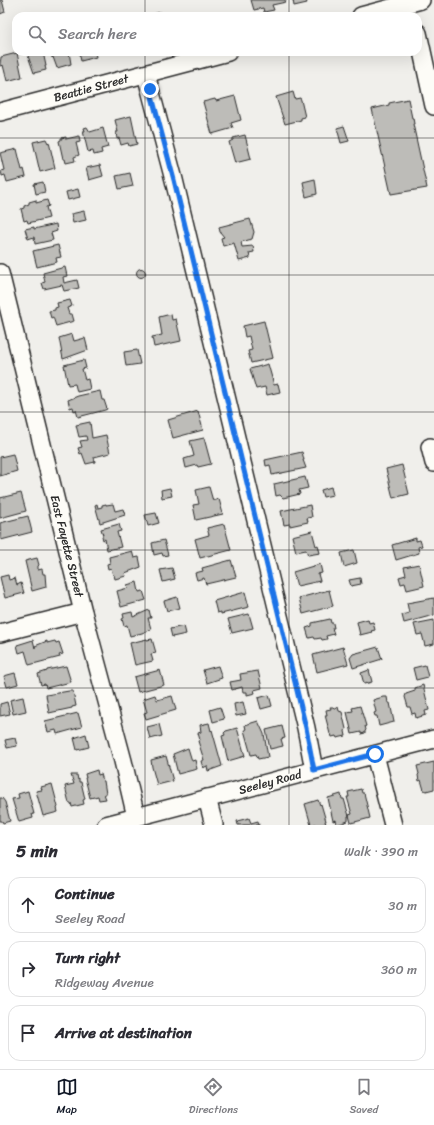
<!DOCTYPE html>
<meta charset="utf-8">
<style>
body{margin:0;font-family:Sriracha,sans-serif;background:#f7f7f7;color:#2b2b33}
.stop{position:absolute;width:12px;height:12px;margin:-9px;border:3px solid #1a73e8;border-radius:50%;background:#fff}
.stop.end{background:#1a73e8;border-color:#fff;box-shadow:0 1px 4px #0008}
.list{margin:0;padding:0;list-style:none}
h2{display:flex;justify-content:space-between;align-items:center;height:52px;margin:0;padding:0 16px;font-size:17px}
h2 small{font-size:13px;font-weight:400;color:#7c7c81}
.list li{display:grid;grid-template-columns:26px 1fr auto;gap:12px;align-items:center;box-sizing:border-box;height:56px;margin:0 8px 8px;padding:0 8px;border:1px solid #e1e1e2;border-radius:12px}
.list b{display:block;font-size:15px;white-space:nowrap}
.list p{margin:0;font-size:13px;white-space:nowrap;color:#7c7c81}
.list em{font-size:13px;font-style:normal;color:#7c7c81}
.icon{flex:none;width:22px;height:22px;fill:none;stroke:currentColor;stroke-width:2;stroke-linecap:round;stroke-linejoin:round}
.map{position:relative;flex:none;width:434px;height:825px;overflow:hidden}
.search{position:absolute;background:#fff;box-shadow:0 4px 16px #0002;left:12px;right:12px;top:12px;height:44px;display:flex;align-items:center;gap:10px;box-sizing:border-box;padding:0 14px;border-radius:12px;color:#7c7c81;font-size:15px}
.sheet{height:244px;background:#fff}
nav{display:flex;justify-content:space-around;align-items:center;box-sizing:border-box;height:56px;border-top:1px solid #e1e1e2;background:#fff;font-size:11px;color:#7c7c81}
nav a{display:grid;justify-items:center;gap:2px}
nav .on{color:#111827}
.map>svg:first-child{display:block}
</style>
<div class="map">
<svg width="434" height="825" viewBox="0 0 434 825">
<rect width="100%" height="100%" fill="#f0efeb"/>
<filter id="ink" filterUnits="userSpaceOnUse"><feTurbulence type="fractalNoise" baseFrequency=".025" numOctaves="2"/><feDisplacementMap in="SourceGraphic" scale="8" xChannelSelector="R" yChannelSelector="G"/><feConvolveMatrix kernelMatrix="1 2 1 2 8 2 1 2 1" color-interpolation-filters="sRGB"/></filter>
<g filter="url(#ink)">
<g fill="#bdbcb8" stroke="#2b2b2b">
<polygon points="0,0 2,0 5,12 0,14"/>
<polygon points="251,0 285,0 286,2 272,5 274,10 264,12 263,8 254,10"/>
<polygon points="293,0 306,0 307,3 294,6"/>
<polygon points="161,12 163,16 145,16"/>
<polygon points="31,52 43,52 46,66 45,66 46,70 34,73 27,53"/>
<polygon points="52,52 69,52 71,64 57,68 53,57 52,58 51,53"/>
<polygon points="79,52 95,52 96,57 81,61"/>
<polygon points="17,53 22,77 7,81 3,65 0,66 0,64 1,57"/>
<polygon points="293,92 295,99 300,98 301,100 305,117 301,118 301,120 285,124 276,97"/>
<polygon points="235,96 241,120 231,123 233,128 212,134 203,102 215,99 216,101"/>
<polygon points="408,99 412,118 413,118 414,124 413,124 427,188 391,194 372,109 389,105 389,103"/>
<polygon points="131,116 137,144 129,146 128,143 121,145 119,138 117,139 116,132 118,132 115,120"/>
<polygon points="344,126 349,141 341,143 337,128"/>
<polygon points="87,127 90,132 103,128 108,147 101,149 102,153 94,155 93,151 88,152 83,131 85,131 84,128"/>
<polygon points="245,135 251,159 235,163 229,142 233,140 233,138"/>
<polygon points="79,136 80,142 76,143 79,155 74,157 75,161 66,163 65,159 63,159 59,141 61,140 61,138 66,137 66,139"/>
<polygon points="46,139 48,143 49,142 55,168 40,172 33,142"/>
<polygon points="17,149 22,170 24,169 26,177 7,182 5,175 2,176 1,171 4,170 0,153"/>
<polygon points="100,165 103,176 89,180 86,168"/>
<polygon points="130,173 133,186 119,189 116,176"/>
<polygon points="315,179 317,194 306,197 303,182"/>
<polygon points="43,182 45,192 36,194 34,184"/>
<polygon points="78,189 80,197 68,200 66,192"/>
<polygon points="36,200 36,203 47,200 49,206 46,207 49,218 28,223 27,220 24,221 21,209 24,208 24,206 29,204 29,202"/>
<polygon points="84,211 86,220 73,223 71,214"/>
<polygon points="250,219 254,232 252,239 241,242 242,247 253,246 254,252 249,253 250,258 239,261 234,243 223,246 221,238 224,237 220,232 219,227"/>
<polygon points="56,224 57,231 51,233 53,240 35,244 34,237 28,239 25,229 34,227 34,229"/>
<polygon points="58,245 61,257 56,258 57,262 37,267 33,251"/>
<polygon points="65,267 67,276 63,277 64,283 77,280 79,288 64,291 62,285 44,289 42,283 45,282 43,273"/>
<circle cx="141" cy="273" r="4.5"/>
<polygon points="70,300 72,306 67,308 69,314 72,314 74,321 56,326 53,317 51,318 49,311 55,310 55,308 58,307 57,303"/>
<polygon points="171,314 172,320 176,319 181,341 154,347 152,337 162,335 159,317"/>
<polygon points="264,321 273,358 251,363 248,351 252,350 249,336 245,337 243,326"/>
<polygon points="72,334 74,341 85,338 88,350 63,359 59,338"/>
<polygon points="137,350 140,364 126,366 124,352"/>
<polygon points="84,360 86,368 82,369 85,380 88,379 90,389 77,392 75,384 68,385 64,365"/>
<polygon points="268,364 274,385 278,384 280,392 267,395 265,387 256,389 250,369"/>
<polygon points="100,391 102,400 104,400 107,409 105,410 78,417 76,410 74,411 73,407 70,408 68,400 78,396"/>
<polygon points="198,411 203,430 173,438 168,420"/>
<polygon points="90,422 92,438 106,435 110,453 94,457 95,462 86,464 82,453 80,454 78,448 82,447 80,441 87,440 86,436 79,437 76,425"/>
<polygon points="204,438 211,464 198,467 197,465 186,468 184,459 194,456 190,441"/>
<polygon points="302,452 304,460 303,460 306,468 272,475 270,465 266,466 265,460"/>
<polygon points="13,454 17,471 0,476 0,457"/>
<polygon points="402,465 409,494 393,498 386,469"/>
<polygon points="305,477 308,488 299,490 300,494 283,498 280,495 276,496 274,484"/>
<polygon points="209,487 213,501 219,499 223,514 196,520 193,505 199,504 196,490"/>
<polygon points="331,487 333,495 323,497 321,490"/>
<polygon points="170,488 172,496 162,498 161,490"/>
<polygon points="21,493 26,511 0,518 0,498"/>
<polygon points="97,504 98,508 102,507 102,505 106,504 106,505 113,504 115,511 123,509 125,515 100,523 95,505"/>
<polygon points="310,505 312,517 307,518 308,522 290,526 290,524 284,525 281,511"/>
<polygon points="156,513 159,523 148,526 145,515"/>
<polygon points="28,516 32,532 1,540 0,523"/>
<polygon points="119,524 121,531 117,532 121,547 107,550 105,539 103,540 102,536 103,535 101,529"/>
<polygon points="224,524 231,550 200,558 195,539 209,535 207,528"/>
<polygon points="312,531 316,546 318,545 320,553 308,555 306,550 296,552 292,536"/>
<polygon points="416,538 416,541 420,540 422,546 418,547 419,553 396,560 392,545"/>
<polygon points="164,540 168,555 163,556 162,553 154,555 152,543"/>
<polygon points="354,550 357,563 344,567 341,553"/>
<polygon points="132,551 134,558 139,557 141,567 125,573 126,576 115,579 114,575 113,575 112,572 111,568 108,569 107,564 110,563 109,557"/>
<polygon points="37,558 39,565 38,566 38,570 42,569 43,574 45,574 46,587 32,591 25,561"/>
<polygon points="231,560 236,577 206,584 204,578 197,580 195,573 203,571 202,568"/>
<polygon points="320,564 322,573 318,574 320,581 297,586 293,572"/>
<polygon points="419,564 424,586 407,590 405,583 401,584 399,577 406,575 404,567"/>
<polygon points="172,568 175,579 163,582 160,570"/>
<polygon points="8,575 9,580 15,578 17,585 21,583 24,593 5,598 0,577"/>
<polygon points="360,578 361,584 351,586 349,580"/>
<polygon points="137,582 139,592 143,591 146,600 121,607 117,591 128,588 127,585"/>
<polygon points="329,590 333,606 303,614 299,598"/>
<polygon points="245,592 249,607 221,614 221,612 217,613 214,601"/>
<polygon points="177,597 180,608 167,611 164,601"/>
<polygon points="434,598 434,615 404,623 402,615 409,613 407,603"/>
<polygon points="149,610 151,618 148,618 151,629 142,633 130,636 127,625 124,626 122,619 124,618 123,614 132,612 133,617"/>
<polygon points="249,614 253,628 232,633 228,619"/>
<polygon points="330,619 331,623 333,623 334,628 332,628 334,634 326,636 327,639 322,640 321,638 315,639 314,637 309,638 306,628 312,626 312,623"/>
<polygon points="368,619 369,623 373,622 375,630 371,631 372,632 360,635 357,622"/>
<polygon points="434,620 434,644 425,646 422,634 417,635 414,624"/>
<polygon points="184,626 186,634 172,637 170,629"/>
<polygon points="147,639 147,640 152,639 156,653 151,654 153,661 135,665 130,643"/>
<polygon points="33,640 35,648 35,646 47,641 47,643 55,641 56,643 59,642 63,654 59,655 60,657 29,665 25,651 19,653 17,645"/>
<polygon points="343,647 348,664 317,672 313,655"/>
<polygon points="378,647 382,659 353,668 350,658 353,654"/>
<polygon points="425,665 428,677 416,680 413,668"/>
<polygon points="66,666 71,682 46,688 45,684 41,685 38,674 47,671 47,670"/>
<polygon points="218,666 222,678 207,683 203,670"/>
<polygon points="160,670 164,685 138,692 134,677"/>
<polygon points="369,670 372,682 364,684 361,673"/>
<polygon points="258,671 262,688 254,690 255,693 247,695 247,692 243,692 242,687 232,690 230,682 241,680 240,674"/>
<polygon points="15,673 18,684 7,687 4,676"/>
<polygon points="423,685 429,710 425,711 426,715 416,718 415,713 412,714 410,707 408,707 405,697 406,694 415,691 415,688"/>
<polygon points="69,691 73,691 76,706 72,707 72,708 49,713 46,695"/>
<polygon points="155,695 157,700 172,696 176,710 146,719 144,713 147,712 143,699"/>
<polygon points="269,695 272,706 261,709 258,698"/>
<polygon points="23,697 26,711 13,714 10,700"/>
<polygon points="383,697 387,697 388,703 390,703 394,722 379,726 377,716 375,716 374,713 376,712 373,700"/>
<polygon points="7,702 10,714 0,716 0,704"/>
<polygon points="243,702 246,714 236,716 234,704"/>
<polygon points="360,706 366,726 365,726 366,730 365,731 365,733 361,734 361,732 352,734 347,712 353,711 352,708"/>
<polygon points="220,707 224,719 213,722 210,710"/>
<polygon points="330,707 333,707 334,708 338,707 339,711 342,712 346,729 345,731 346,736 337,738 336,736 332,737 331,734 330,734 325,715 327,715 326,710 331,709"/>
<polygon points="78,713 82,727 57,734 56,730 48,732 45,721"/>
<polygon points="258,721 264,734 268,757 258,759 256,754 251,755 244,730 246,730 245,725"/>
<polygon points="209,723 211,731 212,730 222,766 208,771 207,766 203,768 201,761 204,760 198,741 200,740 198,733 201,732 200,725"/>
<polygon points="159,724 162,736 150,739 147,727"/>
<polygon points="282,726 285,738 281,739 283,746 270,749 266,730"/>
<polygon points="237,728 245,756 228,761 222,736 225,735 224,733 226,731"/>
<polygon points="86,734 89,747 77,750 74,738"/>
<polygon points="15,738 17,746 7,748 5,740"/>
<polygon points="188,748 192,761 195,760 197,769 178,774 173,754"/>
<polygon points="166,756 173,781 157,785 152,767 151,760"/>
<polygon points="434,762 434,789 426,791 424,790 421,780 419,781 418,775 419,774 417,766"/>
<polygon points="97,770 98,775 101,774 103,781 104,781 106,794 104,794 106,799 99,800 98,796 90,798 85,778 86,778 85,774"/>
<polygon points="71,775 77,775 78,780 79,779 79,782 81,782 85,799 83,800 84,804 72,807 71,803 69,803 65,786 74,784"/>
<polygon points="52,784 58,807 57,808 58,812 43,816 36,791 42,790 41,787"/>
<polygon points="361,789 362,793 364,793 370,818 351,823 349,815 352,814 347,797 349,797 348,792"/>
<polygon points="28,791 34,814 32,814 33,818 19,822 12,799 19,798 18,794"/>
<polygon points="341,794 342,799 344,799 349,816 348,816 348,821 337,825 336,820 333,821 328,798"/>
<polygon points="0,798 2,798 5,802 10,821 3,823 2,821 0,821"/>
<polygon points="318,800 320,805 321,804 326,821 325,821 326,824 317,825 316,824 311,825 305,804"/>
<polygon points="249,818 251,823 258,821 259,825 238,825 237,821"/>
</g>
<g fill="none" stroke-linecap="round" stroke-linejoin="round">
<defs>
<g id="minor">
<polyline points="361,16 421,0"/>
<polyline points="418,33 434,106"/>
<polyline points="146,74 174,180 306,728 314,770"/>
<polyline points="0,112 228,52"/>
<polyline points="0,273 83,612 123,761 136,817"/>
<polyline points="430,447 434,463"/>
<polyline points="0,633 83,612"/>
<polyline points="375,755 393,825"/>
<polyline points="207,798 214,825"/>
<polyline points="106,825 434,739"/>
</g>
</defs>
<use href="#minor" stroke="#2b2b2b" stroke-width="20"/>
<use href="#minor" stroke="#fdfcf7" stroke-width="17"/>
</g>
</g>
<g fill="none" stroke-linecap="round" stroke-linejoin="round" filter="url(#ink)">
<polyline stroke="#1a73e8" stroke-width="5" points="150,89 174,180 306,728 314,770 375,754"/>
</g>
<path fill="none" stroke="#2b2b2b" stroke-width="1" stroke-opacity="0.55" d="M145 0V16M289 0V16M145 52V825M289 52V825M0 138H434M0 275H434M0 412H434M0 550H434M0 688H434"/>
<g text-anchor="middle" stroke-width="4" stroke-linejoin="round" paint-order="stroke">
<g font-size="12" fill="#2b2b2b" stroke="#fdfcf7">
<text transform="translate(91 88) rotate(-15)" y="4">Beattie Street</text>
<text transform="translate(67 546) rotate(76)" y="4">East Fayette Street</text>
<text transform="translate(270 782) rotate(-15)" y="4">Seeley Road</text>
</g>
</g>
</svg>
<div class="stop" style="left:375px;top:754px"></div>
<div class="stop end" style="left:150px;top:89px"></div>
<div class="search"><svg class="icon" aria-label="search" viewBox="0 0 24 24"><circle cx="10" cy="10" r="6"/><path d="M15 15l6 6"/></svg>Search here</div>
</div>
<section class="sheet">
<h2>5 min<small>Walk · 390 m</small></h2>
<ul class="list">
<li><svg class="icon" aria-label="ahead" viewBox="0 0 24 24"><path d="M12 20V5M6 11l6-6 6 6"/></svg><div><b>Continue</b><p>Seeley Road</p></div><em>30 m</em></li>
<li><svg class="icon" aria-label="right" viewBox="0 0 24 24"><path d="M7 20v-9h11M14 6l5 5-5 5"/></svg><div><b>Turn right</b><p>Ridgeway Avenue</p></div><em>360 m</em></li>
<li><svg class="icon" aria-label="arrive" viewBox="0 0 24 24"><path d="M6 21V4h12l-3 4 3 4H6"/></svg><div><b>Arrive at destination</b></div></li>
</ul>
</section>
<nav>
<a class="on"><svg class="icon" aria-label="map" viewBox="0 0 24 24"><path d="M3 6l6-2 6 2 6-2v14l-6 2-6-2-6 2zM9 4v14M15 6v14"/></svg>Map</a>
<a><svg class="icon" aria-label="directions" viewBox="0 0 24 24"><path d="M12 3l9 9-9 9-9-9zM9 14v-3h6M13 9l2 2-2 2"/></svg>Directions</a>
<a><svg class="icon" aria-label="saved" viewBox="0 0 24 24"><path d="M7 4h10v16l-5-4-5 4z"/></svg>Saved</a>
</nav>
